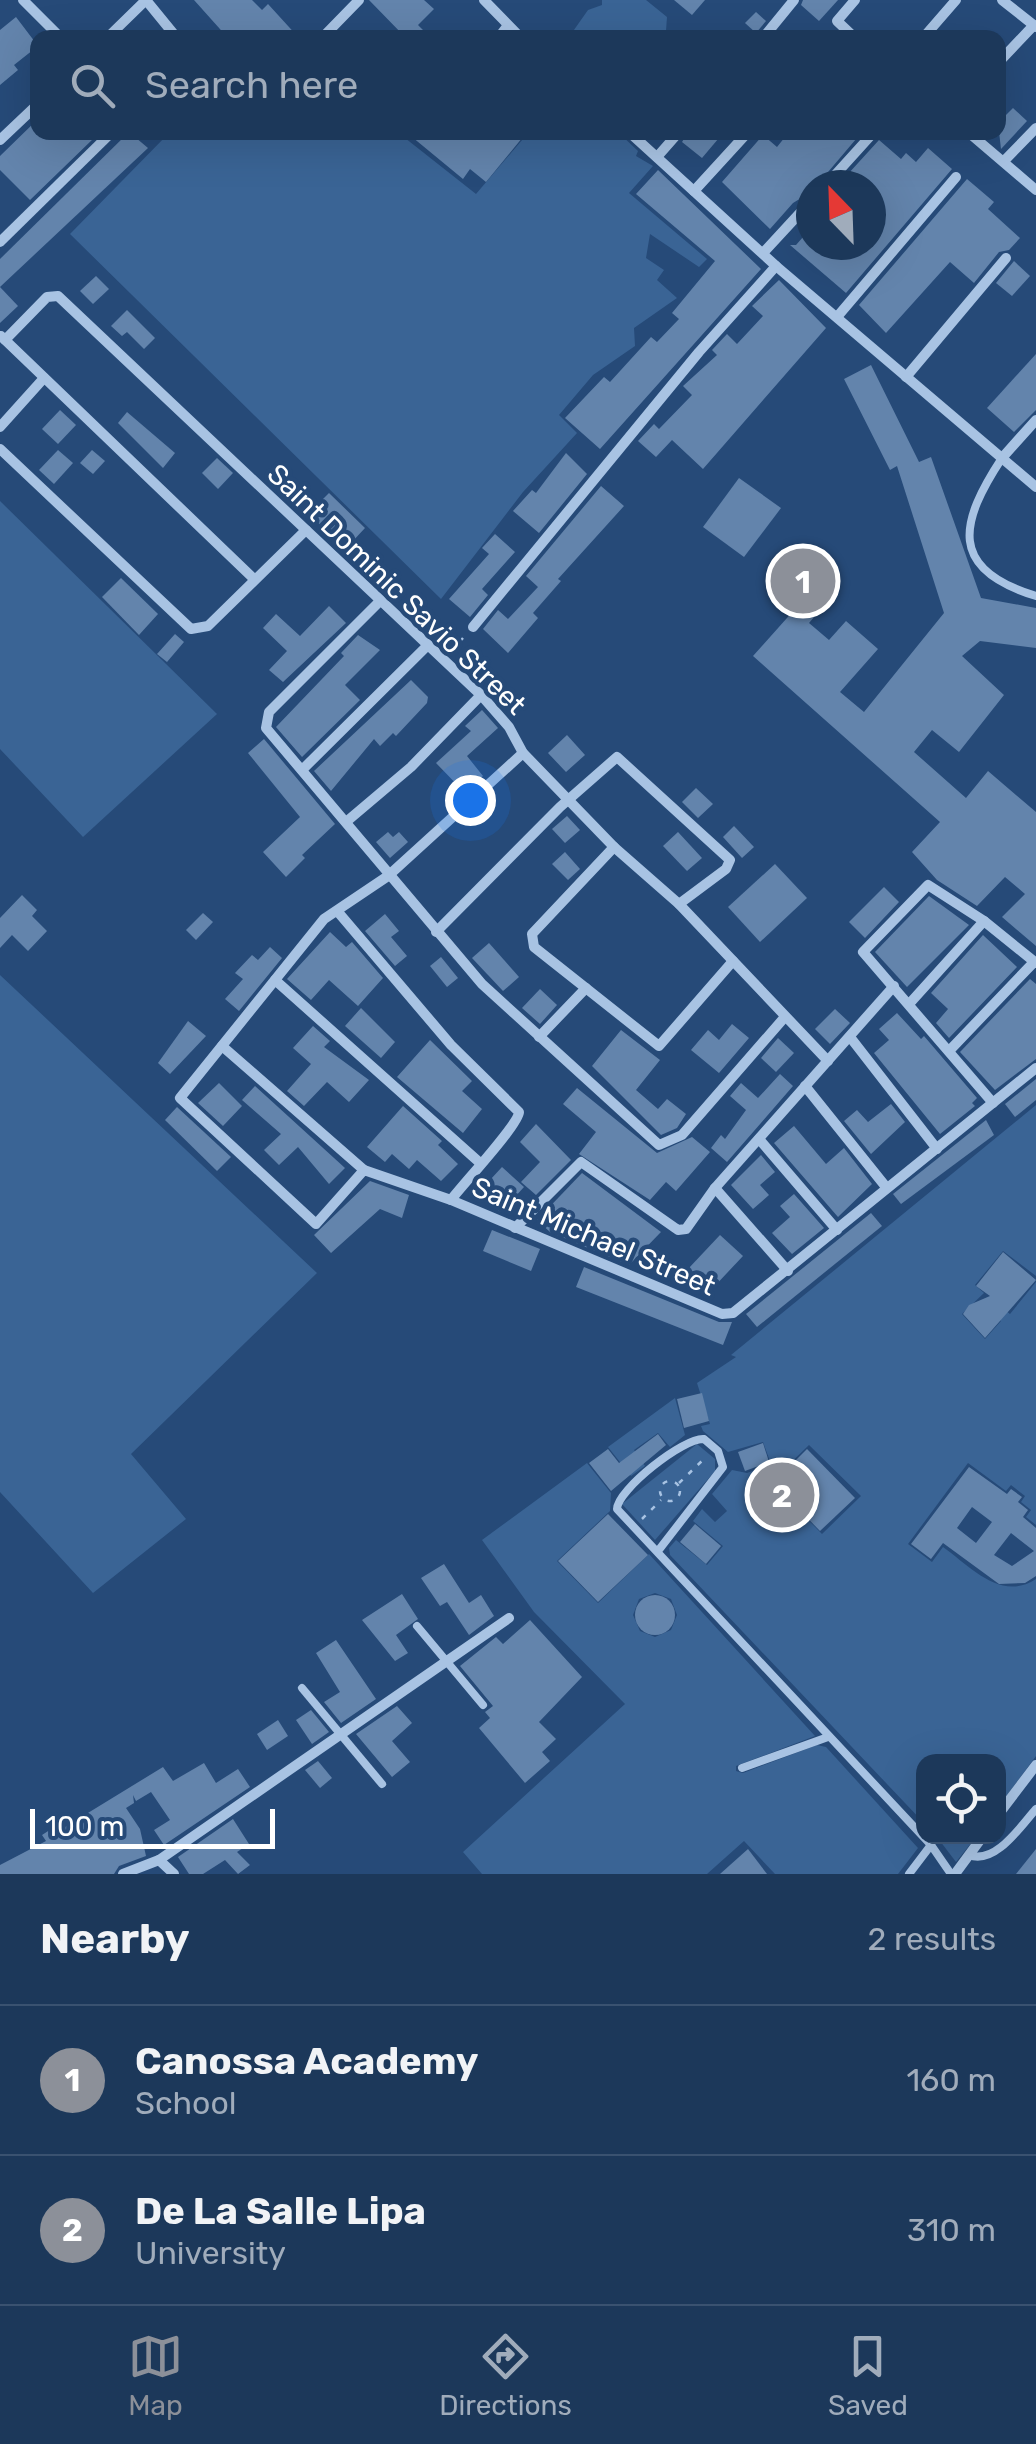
<!DOCTYPE html>
<style>
body{margin:0;font-family:Rubik,sans-serif;background:#253f60;color:#f1f3f6}
.controls{position:absolute;right:30px;bottom:30px;display:grid;overflow:hidden;border-radius:20px;box-shadow:0 10px 40px #0002}
.controls button{width:90px;height:90px;display:grid;place-items:center;padding:0;border:0;border-bottom:2px solid #3a5270;background:#1c385a;color:#f1f3f6;font:50px sans-serif}
.compass{position:absolute;left:796px;top:170px;width:90px;height:90px;border-radius:50%;background:#1c385a;box-shadow:0 10px 40px #0002;rotate:337deg}
.scale{position:absolute;left:30px;bottom:25px;width:245px;box-sizing:border-box;padding-left:10px;border:5px solid #fff;border-top:0;font-size:28px;line-height:35px;white-space:nowrap;color:#fff;-webkit-text-stroke:8px #264a78;paint-order:stroke}
.you{position:absolute;left:470px;top:800px;width:35px;height:35px;margin:-25px;border:8px solid #fff;border-radius:50%;background:#1a73e8;box-shadow:0 0 0 15px #1a73e833}
.badge{display:grid;place-items:center;width:65px;height:65px;border-radius:50%;background:#8c9099;color:#fff;font-size:32px;font-weight:700}
.pin{position:absolute;translate:-50% -50%;border:5px solid #fff;box-shadow:0 2px 10px #0006}
.list{margin:0;padding:0;list-style:none}
h2{display:flex;justify-content:space-between;align-items:center;height:130px;margin:0;padding:0 40px;font-size:42px}
h2 small{font-size:32px;font-weight:400;color:#a0acbb}
.list li{display:grid;grid-template-columns:65px 1fr auto;gap:30px;align-items:center;box-sizing:border-box;height:150px;padding:0 40px;border-top:2px solid #3a5270}
.list b{display:block;font-size:38px;white-space:nowrap}
.list p{margin:0;font-size:32px;white-space:nowrap;color:#a0acbb}
.list em{font-size:32px;font-style:normal;color:#a0acbb}
.icon{flex:none;width:55px;height:55px;fill:none;stroke:currentColor;stroke-width:2;stroke-linecap:round;stroke-linejoin:round}
.map{position:relative;flex:none;width:1036px;height:1874px;overflow:hidden}
.search{position:absolute;background:#1c385a;box-shadow:0 10px 40px #0002;left:30px;right:30px;top:30px;height:110px;display:flex;align-items:center;gap:25px;box-sizing:border-box;padding:0 35px;border-radius:20px;color:#a0acbb;font-size:38px}
.sheet{height:430px;background:#1c385a}
nav{display:flex;justify-content:space-around;align-items:center;box-sizing:border-box;height:140px;border-top:2px solid #3a5270;background:#1c385a;font-size:28px;color:#a0acbb}
nav a{display:grid;justify-items:center;gap:5px}
nav .on{color:#8c9099}
.map>svg:first-child{display:block}
</style>
<div class="map">
<svg width="1036" height="1874" viewBox="0 0 1036 1874">
<rect width="100%" height="100%" fill="#264a78"/>
<g fill="#3a6495" fill-rule="evenodd">
<polygon points="602,0 646,0 667,17 666,31 671,37 569,37 588,10 602,5"/>
<polygon points="619,133 638,151 636,156 653,166 629,193 707,259 699,267 650,234 646,258 664,270 657,280 677,298 634,328 635,346 593,375 559,415 577,433 523,492 441,599 70,234 169,133 314,133 320,140 328,133 390,133 405,138 476,194 528,133"/>
<polygon points="0,501 217,714 83,837 0,749"/>
<polygon points="0,975 317,1273 131,1454 186,1519 93,1593 0,1492"/>
<path d="M1036 1105V1276L1003 1251 975 1285 984 1293 962 1314 985 1339 1001 1321 991 1312 997 1304 1010 1314 1036 1282V1525L1026 1517 1031 1510 1021 1502 1025 1496 1011 1485 1006 1491 968 1463 908 1544 932 1562 943 1547C971 1567 1001 1602 1036 1579V1756L999 1806 998 1762H924L923 1822 670 1555 669 1548 676 1540 707 1565 723 1546 693 1521 702 1509 715 1522 727 1511 712 1494 732 1470 747 1473 771 1464 763 1442 728 1452 703 1431 701 1426 710 1424 697 1383 736 1357 731 1355ZM809 1445 861 1496 822 1534 771 1482Z"/>
<polygon points="675,1398 685,1435 670,1447 658,1433 634,1450 645,1466 631,1476 608,1447"/>
<polygon points="697,1444 715,1459 715,1471 655,1540 622,1504"/>
<path d="M587 1463 611 1493 610 1511 557 1561 598 1603 649 1554 815 1736 736 1766V1771L743 1773 817 1745 826 1747 918 1848 898 1874H775L744 1841 707 1874H482L463 1852 625 1704 534 1612 482 1540ZM655 1593 671 1599 677 1615 671 1630 655 1637 640 1631 633 1615 639 1599Z"/>
<polygon points="937,1837 976,1837 956,1862"/>
</g>
<g fill="#6384ac" fill-rule="evenodd">
<polygon points="194,0 252,0 262,10 268,4 299,38 228,38"/>
<polygon points="369,0 424,0 434,9 418,25 431,38 406,38"/>
<polygon points="674,0 705,0 692,15"/>
<polygon points="803,0 838,0 819,21 801,5"/>
<polygon points="756,12 766,21 756,33 745,23"/>
<polygon points="16,17 38,46 14,65 18,70 0,85 0,30"/>
<polygon points="1013,108 1027,121 1001,149 998,123"/>
<polygon points="38,119 38,132 86,132 93,139 30,200 0,170 0,156"/>
<polygon points="129,132 148,148 0,287 0,259"/>
<polygon points="406,132 527,132 486,182 470,169 463,179"/>
<polygon points="688,132 724,132 702,158 682,142"/>
<polygon points="789,132 862,132 817,185 811,185 811,192 793,203 770,229 722,182 763,135 777,147"/>
<polygon points="879,140 901,159 906,153 916,162 928,148 952,169 846,293 790,245 796,245 811,228 811,245 871,245 871,185 838,185"/>
<polygon points="658,170 761,269 600,449 565,418 604,377 610,382 651,337 657,342 679,319 672,313 715,261 636,194"/>
<polygon points="967,179 994,202 988,209 1020,238 1009,250 999,252 974,283 950,262 886,333 859,305"/>
<polygon points="1014,261 1030,276 1012,296 996,283"/>
<polygon points="96,276 109,289 93,304 80,291"/>
<polygon points="779,280 826,328 703,469 672,440 656,457 638,441 654,424 659,429 692,395 683,386 717,355 712,350 727,334 737,344 763,316 752,306"/>
<polygon points="0,287 18,306 0,323"/>
<polygon points="127,310 155,338 144,349 127,332 122,336 111,326"/>
<polygon points="1036,354 1036,410 1014,432 987,408"/>
<polygon points="871,365 919,462 931,457 981,598 1036,608 1036,648 980,641 962,656 1004,695 959,752 932,730 914,752 966,798 988,771 1036,812 1036,946 1002,917 1025,894 1005,877 977,906 937,880 912,852 940,822 753,656 795,609 783,598 813,564 840,587 809,623 829,640 846,621 878,649 840,692 864,712 944,613 897,466 890,470 844,379"/>
<polygon points="60,410 76,425 58,444 42,429"/>
<polygon points="127,412 175,453 163,468 118,423"/>
<polygon points="58,450 73,463 54,484 39,470"/>
<polygon points="92,450 105,461 93,474 80,463"/>
<polygon points="566,453 587,474 539,533 513,511 532,490 536,493"/>
<polygon points="217,458 233,473 218,489 202,473"/>
<polygon points="739,478 781,508 744,557 703,527"/>
<polygon points="601,486 624,506 558,579 561,581 533,613 538,618 508,653 483,629 498,610 508,619 538,587 526,576"/>
<polygon points="329,493 365,528 351,543 346,538 341,543 308,514"/>
<polygon points="495,534 515,552 482,589 488,595 470,617 449,599 489,554 482,548"/>
<polygon points="121,578 158,614 139,635 102,597"/>
<polygon points="329,606 346,623 283,682 269,670 287,651 263,628 276,614 300,636"/>
<polygon points="175,634 184,642 167,662 157,654"/>
<polygon points="358,635 380,650 345,685 360,700 302,757 276,727 344,656 341,653"/>
<polygon points="411,680 428,697 427,703 396,736 393,733 380,746 374,739 331,791 314,771"/>
<polygon points="482,710 498,728 467,756 483,776 465,793 436,763 471,731 465,726"/>
<polygon points="567,735 585,755 566,772 548,753"/>
<polygon points="264,739 335,824 302,855 305,858 286,877 263,852 300,817 248,753"/>
<polygon points="696,788 713,804 698,818 682,802"/>
<polygon points="567,816 580,830 565,843 552,829"/>
<polygon points="734,826 754,847 742,858 723,837"/>
<polygon points="388,832 393,837 399,832 408,842 390,858 376,842"/>
<polygon points="678,832 702,858 687,871 663,846"/>
<polygon points="565,852 580,869 568,880 552,864"/>
<polygon points="775,864 807,898 760,942 728,907"/>
<polygon points="884,887 899,902 865,938 849,922"/>
<polygon points="22,895 37,910 32,916 47,931 28,951 12,935 0,948 0,918"/>
<polygon points="929,896 969,925 907,987 875,952"/>
<polygon points="203,913 213,922 196,940 186,930"/>
<polygon points="385,914 399,931 391,937 407,956 395,966 365,931"/>
<polygon points="330,932 346,947 352,942 383,978 358,1006 329,980 311,1000 287,979"/>
<polygon points="983,935 1017,967 949,1038 936,1023 948,1009 931,993"/>
<polygon points="489,943 519,977 503,991 472,958"/>
<polygon points="270,947 282,958 239,1011 225,999 243,979 235,973 252,955 258,960"/>
<polygon points="441,957 458,978 447,987 430,966"/>
<polygon points="1030,979 1036,984 1036,1059 995,1090 960,1052"/>
<polygon points="540,989 557,1005 540,1024 522,1008"/>
<polygon points="361,1008 395,1042 381,1058 345,1026"/>
<polygon points="835,1009 850,1023 830,1044 815,1029"/>
<polygon points="897,1013 921,1039 924,1036 977,1098 972,1103 975,1106 940,1134 874,1053 889,1040 879,1029"/>
<polygon points="188,1021 206,1036 170,1074 158,1063"/>
<polygon points="732,1024 749,1038 719,1073 691,1050 708,1030 719,1040"/>
<polygon points="313,1026 330,1041 324,1047 369,1080 349,1102 327,1082 304,1106 287,1091 311,1064 293,1048"/>
<polygon points="621,1030 660,1060 636,1090 658,1109 667,1099 686,1114 677,1128 661,1135 592,1066"/>
<polygon points="778,1038 794,1053 776,1072 761,1058"/>
<polygon points="430,1040 472,1081 462,1091 482,1109 463,1133 397,1077"/>
<polygon points="780,1074 793,1086 727,1162 711,1148 721,1135 725,1139 746,1110 730,1096 741,1083 758,1098"/>
<polygon points="1036,1079 1036,1100 1015,1117 1005,1104"/>
<polygon points="219,1083 242,1106 223,1126 198,1103"/>
<polygon points="255,1086 345,1168 329,1184 298,1147 279,1165 264,1150 281,1134 242,1100"/>
<polygon points="577,1088 657,1153 692,1137 710,1152 676,1191 666,1182 650,1200 579,1154 596,1132 563,1104"/>
<polygon points="891,1104 905,1122 871,1154 844,1121 857,1110 868,1122"/>
<polygon points="403,1106 442,1141 438,1145 458,1164 441,1181 417,1160 409,1169 392,1154 385,1162 367,1147"/>
<polygon points="177,1107 231,1157 217,1171 165,1120"/>
<polygon points="986,1120 994,1135 901,1204 893,1194"/>
<polygon points="536,1124 571,1160 536,1195 521,1182 540,1162 520,1142"/>
<polygon points="794,1126 826,1164 844,1148 872,1184 838,1217 774,1143"/>
<polygon points="761,1155 775,1172 760,1185 769,1195 753,1209 731,1185"/>
<polygon points="502,1167 524,1187 501,1212 469,1192 484,1175 490,1180"/>
<polygon points="582,1173 661,1232 629,1265 550,1232 537,1220"/>
<polygon points="370,1181 409,1195 402,1218 380,1209 331,1253 314,1235"/>
<polygon points="794,1194 824,1228 792,1254 772,1233 790,1217 780,1206"/>
<polygon points="871,1213 882,1226 757,1327 746,1314"/>
<polygon points="492,1230 540,1249 531,1271 483,1251"/>
<polygon points="720,1235 743,1256 711,1290 688,1269"/>
<polygon points="1003,1252 1036,1280 985,1338 963,1314 969,1305 990,1296 976,1286"/>
<polygon points="584,1267 719,1322 732,1322 723,1345 576,1287"/>
<polygon points="702,1393 709,1421 684,1428 677,1399"/>
<polygon points="658,1434 666,1445 611,1491 589,1463 608,1449 619,1463"/>
<polygon points="763,1443 769,1462 745,1471 738,1452"/>
<polygon points="807,1449 855,1498 820,1531 773,1483"/>
<path d="M969 1467 1007 1494 1011 1489 1022 1497 1018 1502 1028 1510 1023 1517 1036 1528V1576L1025 1583 999 1584 943 1543 931 1559 911 1544ZM972 1507 992 1522 976 1543 957 1528ZM1011 1533 1034 1551 1012 1566 994 1555Z"/>
<polygon points="608,1514 648,1555 598,1602 558,1561"/>
<polygon points="695,1524 721,1546 706,1564 680,1542"/>
<polygon points="444,1564 469,1603 481,1595 494,1616 469,1635 447,1602 440,1606 421,1578"/>
<polygon points="402,1594 418,1619 396,1635 408,1653 395,1661 362,1620"/>
<circle cx="655" cy="1615" r="20"/>
<polygon points="530,1620 582,1677 539,1722 556,1739 542,1752 550,1761 525,1783 479,1728 490,1718 485,1712 493,1706 460,1666 496,1637 503,1644"/>
<polygon points="336,1640 376,1699 341,1723 324,1702 340,1692 316,1653"/>
<polygon points="397,1706 412,1723 392,1741 410,1762 392,1777 356,1734"/>
<polygon points="311,1710 329,1732 312,1744 296,1720"/>
<polygon points="278,1720 288,1736 267,1750 257,1734"/>
<polygon points="318,1761 332,1778 320,1788 305,1770"/>
<polygon points="204,1763 216,1783 238,1769 250,1787 164,1845 154,1830 170,1820 151,1792 136,1801 133,1795 134,1803 126,1808 140,1829 146,1856 119,1866 114,1874 0,1874 0,1865 46,1841 42,1835 62,1822 65,1827 163,1767 173,1781"/>
<polygon points="233,1819 249,1844 237,1852 250,1865 238,1874 225,1860 203,1874 189,1874 178,1857"/>
<polygon points="748,1849 767,1874 720,1874"/>
<polygon points="1036,1849 1036,1874 1016,1874"/>
</g>
<g fill="none" stroke-linecap="round" stroke-linejoin="round">
<g stroke="#a8c3e3" stroke-width="2.5" stroke-dasharray="5 8" stroke-linecap="butt">
<polyline points="451,651 463,638"/>
<circle cx="670" cy="1491" r="10"/>
<polyline points="679,1483 705,1458"/>
<polyline points="642,1519 661,1500"/>
</g>
<g stroke="#a8c3e3" stroke-width="8">
<polyline points="497,38 507,25"/>
<path d="M1002 458C960 522 947 569 1036 596"/>
<path d="M658 1551 723 1467 718 1451 704 1439C684 1437 617 1490 617 1509L931 1845 951 1874"/>
<polyline points="417,1626 483,1705"/>
<polyline points="302,1688 382,1784"/>
<polyline points="742,1768 828,1737"/>
<path d="M969 1855C995 1865 1020 1827 1036 1809"/>
<polyline points="909,1874 931,1845"/>
</g>
<g stroke="#a8c3e3" stroke-width="10">
<polyline points="23,0 61,38"/>
<polyline points="146,0 177,38"/>
<polyline points="484,0 521,38"/>
<polyline points="855,0 837,21 855,38"/>
<polyline points="1002,0 1036,27"/>
<polyline points="107,38 146,0"/>
<polyline points="322,38 359,0"/>
<polyline points="763,38 794,0"/>
<polyline points="923,38 956,0"/>
<polyline points="998,63 1034,25"/>
<polyline points="629,132 776,266 1036,487"/>
<polyline points="968,132 1036,190"/>
<polyline points="0,140 38,104"/>
<polyline points="657,157 679,132"/>
<polyline points="1004,161 1036,128"/>
<polyline points="826,185 874,132"/>
<polyline points="694,191 748,132"/>
<polyline points="0,242 112,132"/>
<polyline points="763,253 811,201"/>
<polyline points="837,317 956,177"/>
<polyline points="1,336 254,579"/>
<polyline points="5,340 47,297 58,296 481,695 509,727 523,753 614,847 679,904 828,1061"/>
<polyline points="906,377 1006,258"/>
<polyline points="0,427 44,378"/>
<polyline points="0,449 191,629 208,626 306,530"/>
<polyline points="1002,458 1036,420"/>
<polyline points="380,601 269,712 266,728 482,984 659,1145 682,1135 784,1018"/>
<polyline points="473,627 699,352 776,266"/>
<polyline points="523,753 388,876 324,919 180,1098 316,1224 364,1170 451,1200 722,1314 733,1313 1036,1068"/>
<polyline points="302,770 428,645"/>
<polyline points="346,822 411,767 481,695"/>
<polyline points="614,847 532,934 534,947 659,1046 733,961"/>
<path d="M338 912 451 1045 519 1112C519 1124 463 1184 451 1200"/>
<polyline points="436,932 560,807 617,757 730,860 726,869 679,904"/>
<polyline points="275,980 479,1162"/>
<polyline points="910,1003 984,921"/>
<polyline points="539,1037 586,988"/>
<polyline points="850,1037 937,1149"/>
<polyline points="222,1046 364,1170"/>
<polyline points="950,1050 1034,962"/>
<polyline points="805,1086 886,1187"/>
<polyline points="993,1103 863,952 928,885 984,921 1036,963"/>
<polyline points="759,1139 837,1230"/>
<polyline points="715,1188 788,1271"/>
<polyline points="515,1228 581,1162 678,1230 686,1229 715,1188 894,986"/>
<polyline points="998,1815 1036,1765"/>
<polyline points="159,1860 174,1874"/>
<polyline points="123,1874 159,1860 509,1618"/>
<polyline points="955,1874 983,1836"/>
</g>
</g>
<g text-anchor="middle" stroke-width="9" stroke-linejoin="round" paint-order="stroke">
<g font-size="28" fill="#fff" stroke="#264a78">
<text transform="translate(397 589) rotate(44)" y="10">Saint Dominic Savio Street</text>
<text transform="translate(594 1236) rotate(23)" y="10">Saint Michael Street</text>
</g>
</g>
</svg>
<div class="controls">
<button><svg class="icon" aria-label="locate" viewBox="0 0 24 24"><circle cx="12" cy="12" r="6"/><path d="M12 2v4M12 18v4M2 12h4M18 12h4"/></svg></button>
</div>
<svg class="compass" viewBox="-18 -18 36 36"><path d="M0-13l5 13h-10z" fill="#e53935"/><path d="M0 13l5-13h-10z" fill="#a0acbb"/></svg>
<div class="scale">100 m</div>
<div class="you"></div>
<div class="pin badge" style="left:803px;top:581px">1</div>
<div class="pin badge" style="left:782px;top:1495px">2</div>
<div class="search"><svg class="icon" aria-label="search" viewBox="0 0 24 24"><circle cx="10" cy="10" r="6"/><path d="M15 15l6 6"/></svg>Search here</div>
</div>
<section class="sheet">
<h2>Nearby<small>2 results</small></h2>
<ul class="list">
<li><span class="badge">1</span><div><b>Canossa Academy</b><p>School</p></div><em>160 m</em></li>
<li><span class="badge">2</span><div><b>De La Salle Lipa</b><p>University</p></div><em>310 m</em></li>
</ul>
</section>
<nav>
<a class="on"><svg class="icon" aria-label="map" viewBox="0 0 24 24"><path d="M3 6l6-2 6 2 6-2v14l-6 2-6-2-6 2zM9 4v14M15 6v14"/></svg>Map</a>
<a><svg class="icon" aria-label="directions" viewBox="0 0 24 24"><path d="M12 3l9 9-9 9-9-9zM9 14v-3h6M13 9l2 2-2 2"/></svg>Directions</a>
<a><svg class="icon" aria-label="saved" viewBox="0 0 24 24"><path d="M7 4h10v16l-5-4-5 4z"/></svg>Saved</a>
</nav>
